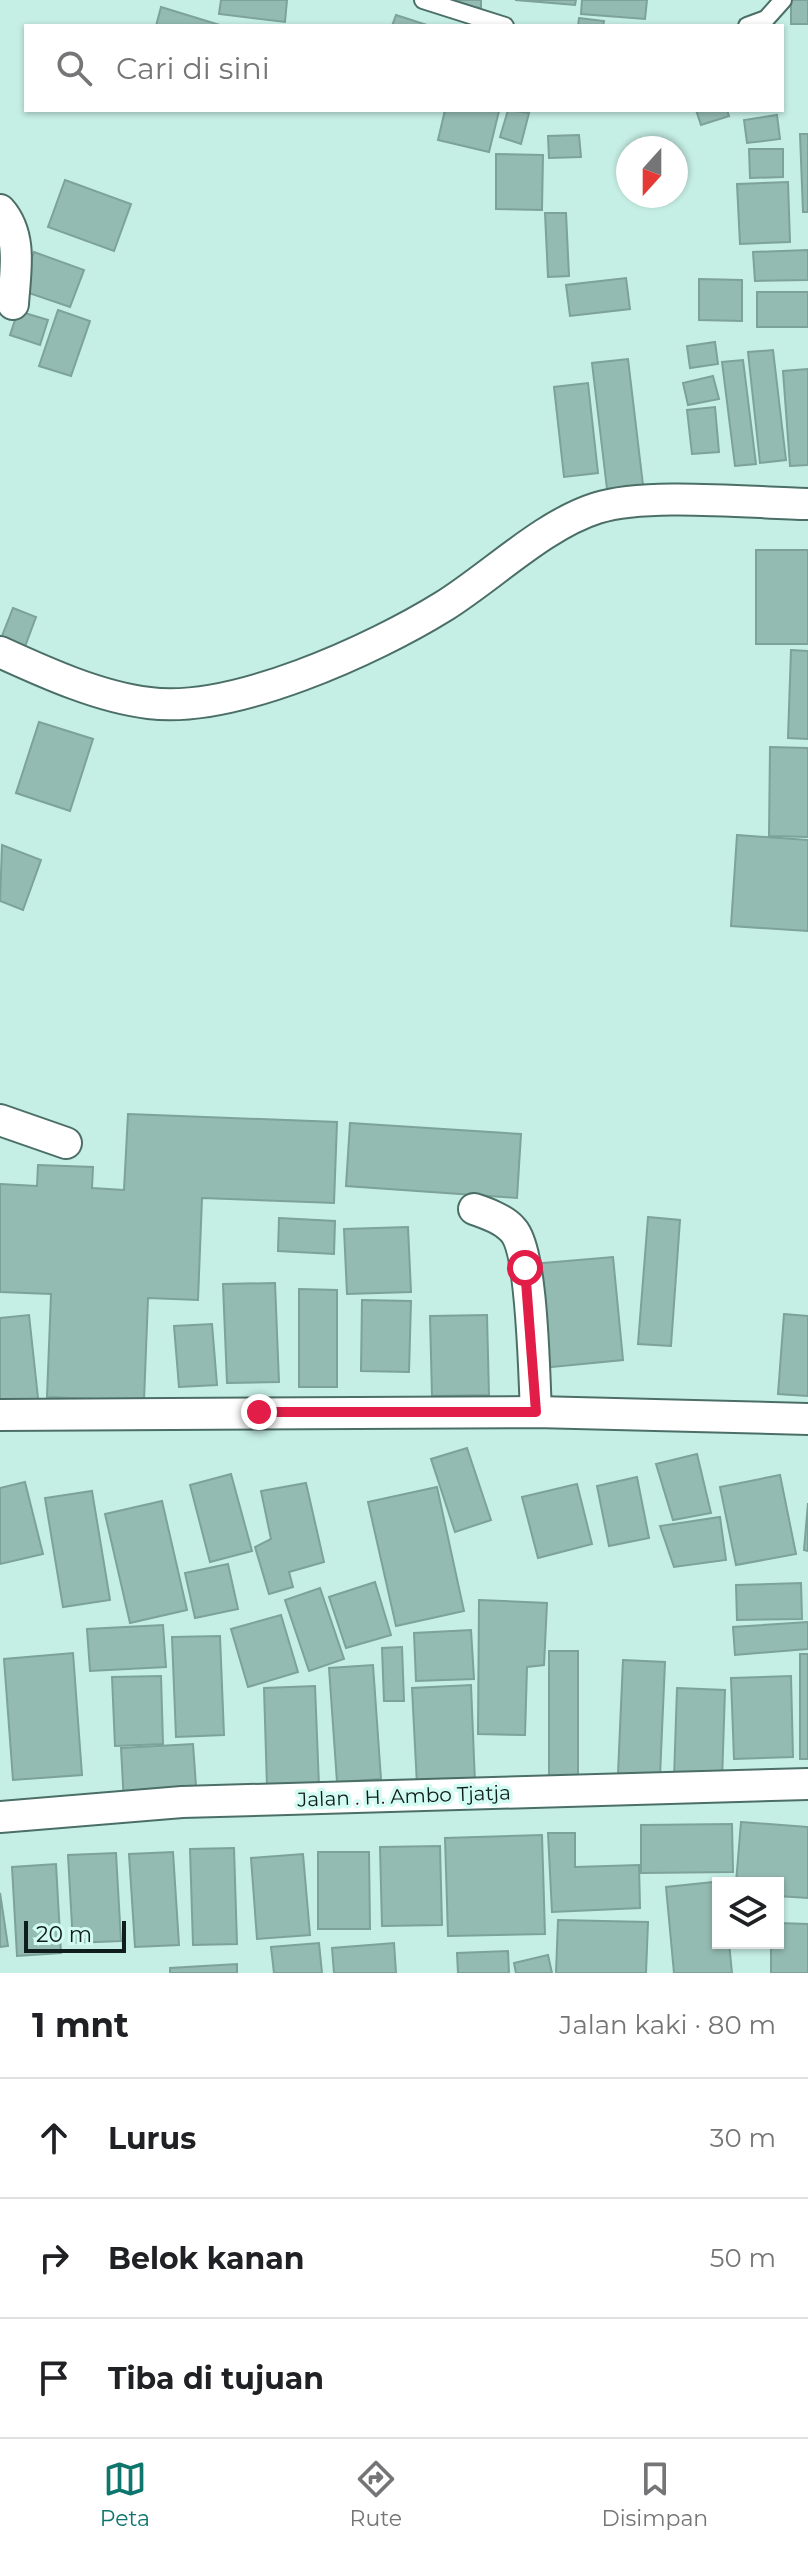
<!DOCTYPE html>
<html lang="id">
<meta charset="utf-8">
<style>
body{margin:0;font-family:Montserrat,sans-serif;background:#f2f2f2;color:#202124}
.controls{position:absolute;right:24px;bottom:24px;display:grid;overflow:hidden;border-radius:0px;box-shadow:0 2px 6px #0004}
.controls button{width:72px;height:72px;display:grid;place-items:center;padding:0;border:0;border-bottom:2px solid #e0e0e0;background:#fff;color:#202124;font:40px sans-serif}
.compass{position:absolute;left:616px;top:136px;width:72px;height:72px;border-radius:50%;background:#fff;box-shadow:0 2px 6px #0004;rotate:201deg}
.scale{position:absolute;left:24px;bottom:20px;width:102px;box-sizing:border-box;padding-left:8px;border:4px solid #0f1e1b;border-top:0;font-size:22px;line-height:28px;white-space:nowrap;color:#0f1e1b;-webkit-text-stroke:6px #d2fbf1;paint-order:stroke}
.stop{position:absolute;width:24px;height:24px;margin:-18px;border:6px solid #e11d48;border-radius:50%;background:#fff}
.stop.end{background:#e11d48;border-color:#fff;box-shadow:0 2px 8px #0008}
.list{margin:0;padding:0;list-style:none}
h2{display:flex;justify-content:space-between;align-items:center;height:104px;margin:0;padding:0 32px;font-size:34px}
h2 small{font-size:26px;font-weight:400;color:#757577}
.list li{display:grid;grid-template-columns:52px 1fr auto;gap:24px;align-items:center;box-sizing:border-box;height:120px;padding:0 32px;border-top:2px solid #e0e0e0}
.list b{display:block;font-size:30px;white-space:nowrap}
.list em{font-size:26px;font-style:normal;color:#757577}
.icon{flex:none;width:44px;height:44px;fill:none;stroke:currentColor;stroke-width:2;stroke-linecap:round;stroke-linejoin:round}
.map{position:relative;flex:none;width:808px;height:1973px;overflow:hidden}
.search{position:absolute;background:#fff;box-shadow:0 2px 6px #0004;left:24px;right:24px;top:24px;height:88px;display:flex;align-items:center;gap:20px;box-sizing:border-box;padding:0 28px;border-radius:0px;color:#757577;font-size:30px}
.sheet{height:464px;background:#fff}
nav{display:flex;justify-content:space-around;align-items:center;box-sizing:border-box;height:112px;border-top:2px solid #e0e0e0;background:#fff;font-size:22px;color:#757577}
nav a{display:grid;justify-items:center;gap:4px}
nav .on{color:#0f766e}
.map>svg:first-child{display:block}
</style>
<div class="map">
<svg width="808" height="1973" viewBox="0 0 808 1973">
<rect width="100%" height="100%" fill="#c5eee4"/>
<g fill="#94bbb2" stroke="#7ca29a" stroke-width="2">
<polygon points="221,0 287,0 285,22 219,14"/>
<polygon points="454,0 481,0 481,8 454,5"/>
<polygon points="515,0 576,0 575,5"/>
<polygon points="582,0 647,0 645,19 581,14"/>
<rect x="791" y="0" width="17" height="24"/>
<polygon points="161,7 223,26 156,26"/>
<polygon points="396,15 430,26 392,26"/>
<polygon points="579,18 604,21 603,26 578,26"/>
<polygon points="445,110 499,111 489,152 438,140"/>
<polygon points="508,110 529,113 521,144 500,137"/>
<polygon points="696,110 727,110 729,116 701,125"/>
<polygon points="777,115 780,139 747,143 744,120"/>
<polygon points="800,134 808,134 808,212 803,212"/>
<polygon points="579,135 581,157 549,158 548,136"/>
<polygon points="749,149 783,149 783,177 750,178"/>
<polygon points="496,154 543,155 542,210 496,209"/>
<polygon points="65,180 131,204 114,251 48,227"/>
<polygon points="788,182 790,242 740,244 737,184"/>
<polygon points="545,213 566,213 569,276 548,277"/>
<polygon points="808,250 808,280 755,281 753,252"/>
<polygon points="34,252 84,270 70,307 20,290"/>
<polygon points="626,278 630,309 570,316 566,285"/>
<polygon points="699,279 742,280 742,321 699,320"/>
<rect x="757" y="292" width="51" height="35"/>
<polygon points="58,310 90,321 71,376 39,366"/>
<polygon points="18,311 48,320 40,345 10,335"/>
<polygon points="715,342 718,364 690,368 687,346"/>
<polygon points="773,350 786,460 760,463 748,352"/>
<polygon points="628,359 643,485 607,489 592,363"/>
<polygon points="743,360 756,464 735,466 722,362"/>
<polygon points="808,369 808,465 790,466 783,371"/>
<polygon points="713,376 719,399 688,405 683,383"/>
<polygon points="588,383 598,473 564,477 554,387"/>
<polygon points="715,407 719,452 692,454 687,410"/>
<rect x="756" y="550" width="52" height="94"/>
<polygon points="13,608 36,617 23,652 0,641"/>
<polygon points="791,650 808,651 808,739 788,738"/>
<polygon points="39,722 93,739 70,811 16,793"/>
<polygon points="770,747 808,748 808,837 769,836"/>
<polygon points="737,835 808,840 808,931 731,926"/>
<polygon points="2,845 41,860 23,910 0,901"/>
<polygon points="128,1114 337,1122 334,1203 202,1198 198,1300 148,1298 144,1401 47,1397 51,1294 0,1292 0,1184 37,1186 38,1165 93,1167 92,1188 124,1190"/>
<polygon points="350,1123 521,1134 517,1198 346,1186"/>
<polygon points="648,1217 680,1220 671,1346 638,1344"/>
<polygon points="279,1218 335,1221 334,1254 278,1251"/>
<polygon points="408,1227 411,1292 347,1294 344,1229"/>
<polygon points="613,1257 623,1360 542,1368 532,1264"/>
<polygon points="275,1283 279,1382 227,1383 223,1284"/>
<polygon points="299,1289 337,1290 337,1387 299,1387"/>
<polygon points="362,1300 411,1301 409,1372 361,1371"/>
<polygon points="784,1314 808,1316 808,1396 778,1394"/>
<polygon points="29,1315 39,1407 0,1411 0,1318"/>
<polygon points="487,1315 489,1395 432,1396 430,1316"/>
<polygon points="212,1324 217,1385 179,1387 174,1326"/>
<polygon points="467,1448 491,1520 455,1532 431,1459"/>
<polygon points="697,1454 711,1513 673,1520 656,1464"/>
<polygon points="231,1474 252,1551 210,1562 190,1485"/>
<polygon points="780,1475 796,1554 736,1565 720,1487"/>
<polygon points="637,1477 649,1538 609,1546 597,1486"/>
<polygon points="25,1482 43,1554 0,1564 0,1488"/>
<polygon points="306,1483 324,1562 289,1572 293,1587 269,1594 255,1547 271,1539 261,1491"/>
<polygon points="577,1484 592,1544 538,1558 522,1497"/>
<polygon points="437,1487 464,1611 396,1626 368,1502"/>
<polygon points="92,1491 110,1600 63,1607 45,1498"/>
<polygon points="162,1501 187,1610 130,1623 105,1514"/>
<polygon points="808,1503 808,1551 804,1550"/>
<polygon points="720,1517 726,1560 674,1567 660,1526"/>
<polygon points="228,1564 238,1609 195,1618 185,1573"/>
<polygon points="375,1582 391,1635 346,1648 329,1597"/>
<polygon points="801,1583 802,1619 737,1620 736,1585"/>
<polygon points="320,1588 344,1659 309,1671 285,1600"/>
<polygon points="479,1600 547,1603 544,1665 527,1667 525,1735 478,1734"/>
<polygon points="281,1615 298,1672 248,1687 231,1629"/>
<polygon points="808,1622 808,1649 735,1655 733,1627"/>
<polygon points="163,1625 166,1667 90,1671 87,1629"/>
<polygon points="471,1630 474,1679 416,1681 414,1633"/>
<polygon points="220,1636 224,1735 176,1737 172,1637"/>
<polygon points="402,1647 404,1701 384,1701 382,1648"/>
<rect x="549" y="1651" width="29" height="128"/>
<polygon points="73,1653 82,1775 13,1780 4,1659"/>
<rect x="800" y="1654" width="8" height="105"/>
<polygon points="623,1660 665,1662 660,1776 618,1774"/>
<polygon points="373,1665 381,1779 337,1782 329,1668"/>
<polygon points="161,1676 163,1744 115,1746 112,1677"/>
<polygon points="791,1676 793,1757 734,1759 731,1678"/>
<polygon points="471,1685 475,1783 417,1785 412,1688"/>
<polygon points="315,1686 319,1786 267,1787 264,1688"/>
<polygon points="677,1688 725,1690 722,1781 674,1779"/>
<polygon points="193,1744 197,1800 124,1804 121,1748"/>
<polygon points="741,1822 808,1827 808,1898 778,1896 778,1883 736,1883"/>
<polygon points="732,1824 733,1872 641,1873 641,1825"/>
<polygon points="548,1833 575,1833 575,1867 639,1865 640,1908 552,1912"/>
<polygon points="542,1835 545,1934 448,1936 445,1838"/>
<polygon points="440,1846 442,1925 382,1926 380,1847"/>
<polygon points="234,1848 237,1944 193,1945 190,1849"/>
<polygon points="173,1852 179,1945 135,1947 129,1854"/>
<polygon points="318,1852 369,1852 370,1929 318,1929"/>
<polygon points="116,1853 121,1941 73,1943 68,1855"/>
<polygon points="303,1854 310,1935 257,1939 251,1858"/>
<polygon points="56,1864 61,1953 17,1956 12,1867"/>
<polygon points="723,1881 718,1883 718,1943 729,1943 732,1973 674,1973 666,1887"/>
<polygon points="0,1893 8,1946 0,1947"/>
<polygon points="558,1920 648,1922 646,1973 556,1973"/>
<polygon points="778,1923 808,1924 808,1973 771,1973 771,1943 778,1943"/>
<polygon points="319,1943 322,1973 274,1973 271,1947"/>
<polygon points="394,1943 396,1973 334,1973 332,1948"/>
<polygon points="508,1951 509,1973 458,1973 457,1953"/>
<polygon points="548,1955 552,1973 516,1973 514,1963"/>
<polygon points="237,1964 237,1973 170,1973 170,1968"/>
</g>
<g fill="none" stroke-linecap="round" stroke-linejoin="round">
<defs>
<g id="lane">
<polyline points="423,0 505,26"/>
<polyline points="747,26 766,19 783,0"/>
</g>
<g id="street">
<path d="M0 210C23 236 15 272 13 304"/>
<path d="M0 652C46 673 99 697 149 703 233 714 373 650 444 606 492 576 543 525 597 508 647 492 752 503 808 504"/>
<polyline points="0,1120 66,1143"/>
<path d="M474 1209C486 1213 503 1219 512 1229 533 1249 534 1379 536 1412"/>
<polyline points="0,1415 536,1412 808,1419"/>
<polyline points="0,1817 182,1802 808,1784"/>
</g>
</defs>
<use href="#lane" stroke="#4b6f67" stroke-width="20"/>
<use href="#street" stroke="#4b6f67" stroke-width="34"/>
<use href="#lane" stroke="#fff" stroke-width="16"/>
<use href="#street" stroke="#fff" stroke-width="30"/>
</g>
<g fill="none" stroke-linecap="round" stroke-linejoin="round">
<polyline stroke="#e11d48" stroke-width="10" points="259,1412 536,1412 525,1268"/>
</g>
<g text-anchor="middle" stroke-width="7" stroke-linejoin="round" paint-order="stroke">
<g font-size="20" fill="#0f1e1b" stroke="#d2fbf1">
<text transform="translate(404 1796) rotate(-2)" y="7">Jalan . H. Ambo Tjatja</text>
</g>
</g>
</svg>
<div class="controls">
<button><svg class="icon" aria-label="layers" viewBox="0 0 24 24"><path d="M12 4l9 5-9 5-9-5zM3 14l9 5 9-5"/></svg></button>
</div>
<svg class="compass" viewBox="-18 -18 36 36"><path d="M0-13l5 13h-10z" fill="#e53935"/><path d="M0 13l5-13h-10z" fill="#757577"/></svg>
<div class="scale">20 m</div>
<div class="stop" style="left:525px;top:1268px"></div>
<div class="stop end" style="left:259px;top:1412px"></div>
<div class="search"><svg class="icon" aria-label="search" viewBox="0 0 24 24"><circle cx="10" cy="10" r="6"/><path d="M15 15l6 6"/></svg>Cari di sini</div>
</div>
<section class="sheet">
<h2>1 mnt<small>Jalan kaki · 80 m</small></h2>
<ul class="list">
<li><svg class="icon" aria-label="ahead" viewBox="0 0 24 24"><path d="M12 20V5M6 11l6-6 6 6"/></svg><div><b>Lurus</b></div><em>30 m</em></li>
<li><svg class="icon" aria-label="right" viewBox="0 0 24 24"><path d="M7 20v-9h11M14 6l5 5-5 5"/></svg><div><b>Belok kanan</b></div><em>50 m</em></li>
<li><svg class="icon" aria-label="arrive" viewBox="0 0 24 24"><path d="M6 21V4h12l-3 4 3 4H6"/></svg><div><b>Tiba di tujuan</b></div></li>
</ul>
</section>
<nav>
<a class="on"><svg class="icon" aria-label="map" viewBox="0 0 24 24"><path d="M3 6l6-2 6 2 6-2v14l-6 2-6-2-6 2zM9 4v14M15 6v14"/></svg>Peta</a>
<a><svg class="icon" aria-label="directions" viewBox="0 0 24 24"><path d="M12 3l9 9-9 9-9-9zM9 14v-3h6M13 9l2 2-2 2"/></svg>Rute</a>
<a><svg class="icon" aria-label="saved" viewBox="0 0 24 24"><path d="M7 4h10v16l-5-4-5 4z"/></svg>Disimpan</a>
</nav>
